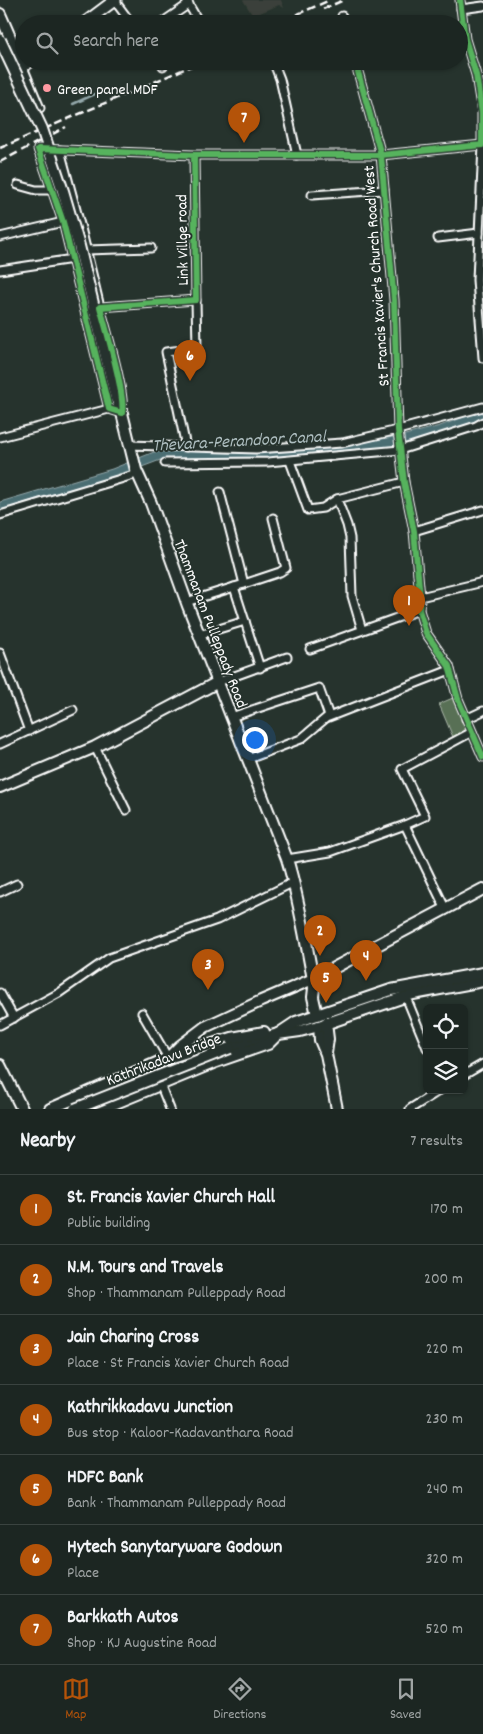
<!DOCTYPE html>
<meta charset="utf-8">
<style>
body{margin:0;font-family:Dekko,sans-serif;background:#29322f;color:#f1f3f6}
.controls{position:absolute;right:15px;bottom:15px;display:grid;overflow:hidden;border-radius:8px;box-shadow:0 1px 4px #0004}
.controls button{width:45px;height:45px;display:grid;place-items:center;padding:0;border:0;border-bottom:1px solid #3a4340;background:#1c2622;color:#f1f3f6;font:25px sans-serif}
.you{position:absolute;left:254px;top:739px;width:18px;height:18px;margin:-12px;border:4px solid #fff;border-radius:50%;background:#1a73e8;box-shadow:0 0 0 8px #1a73e833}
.badge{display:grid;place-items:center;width:32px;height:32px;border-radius:50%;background:#b45309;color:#fff;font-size:16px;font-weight:700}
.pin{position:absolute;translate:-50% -41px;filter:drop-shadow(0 1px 2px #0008)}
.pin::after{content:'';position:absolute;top:26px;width:18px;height:15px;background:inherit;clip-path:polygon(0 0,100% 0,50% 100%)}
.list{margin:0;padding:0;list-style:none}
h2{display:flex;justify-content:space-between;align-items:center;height:65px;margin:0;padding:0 20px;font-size:21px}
h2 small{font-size:16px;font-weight:400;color:#a0a5a5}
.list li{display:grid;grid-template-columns:32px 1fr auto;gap:15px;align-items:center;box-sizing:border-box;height:70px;padding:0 20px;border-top:1px solid #3a4340}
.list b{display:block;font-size:19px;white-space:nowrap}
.list p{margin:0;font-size:16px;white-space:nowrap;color:#a0a5a5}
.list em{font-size:16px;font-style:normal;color:#a0a5a5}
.icon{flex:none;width:28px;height:28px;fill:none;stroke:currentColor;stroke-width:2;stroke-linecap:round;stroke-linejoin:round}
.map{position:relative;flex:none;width:483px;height:1109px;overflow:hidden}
.search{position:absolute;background:#1c2622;box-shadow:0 1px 4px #0004;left:15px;right:15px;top:15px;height:55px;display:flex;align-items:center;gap:12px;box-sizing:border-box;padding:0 18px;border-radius:28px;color:#a0a5a5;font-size:19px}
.sheet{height:555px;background:#1c2622}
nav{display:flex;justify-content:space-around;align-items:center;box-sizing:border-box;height:70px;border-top:1px solid #3a4340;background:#1c2622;font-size:14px;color:#a0a5a5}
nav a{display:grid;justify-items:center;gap:2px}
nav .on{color:#b45309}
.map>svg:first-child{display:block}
</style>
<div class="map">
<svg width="483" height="1109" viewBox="0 0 483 1109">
<rect width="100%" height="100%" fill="#26332d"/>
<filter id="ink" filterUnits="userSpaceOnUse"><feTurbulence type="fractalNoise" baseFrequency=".02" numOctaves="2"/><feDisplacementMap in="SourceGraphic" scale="10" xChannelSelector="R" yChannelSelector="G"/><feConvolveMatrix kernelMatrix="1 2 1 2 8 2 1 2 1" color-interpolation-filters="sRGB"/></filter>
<g filter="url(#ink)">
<polygon fill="#3b413a" points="243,0 281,0 284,8 279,5 253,16"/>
<polygon fill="#597055" stroke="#acb8aa" points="455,697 469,730 453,737 439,704"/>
<polygon fill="#4c6e73" stroke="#94a8ab" points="483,410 483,419 473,424 395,447 258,461 163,459 118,476 42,497 0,511 0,502 112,469 154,452 346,445 405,435 440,426"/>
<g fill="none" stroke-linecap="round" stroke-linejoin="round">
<polyline stroke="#94a8ab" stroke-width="2.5" points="73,104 95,94"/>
<defs>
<g id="street">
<polyline points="117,0 117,4 132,24"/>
<polyline points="186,0 200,24"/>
<polyline points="460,0 465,39 476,75 482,113 482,145 381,155 394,300 398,430 404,482 414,531 420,597 419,610 426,633 449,666 458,699 483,757"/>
<polyline points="461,9 483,6"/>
<polyline points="342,16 344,24"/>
<polyline points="160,24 189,4"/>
<polyline points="161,61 163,66"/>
<polyline points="273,61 280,79 297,155"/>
<polyline points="23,67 40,108"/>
<polyline points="483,145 477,280 483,358"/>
<polyline points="60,150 82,232 100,307"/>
<path d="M194 155 196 300 100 307C106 329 126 395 122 413L109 409 63 222 38 149 194 155H381L355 61"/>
<polyline points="18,185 36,190 53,190"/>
<polyline points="312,195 384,190"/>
<polyline points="0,237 63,222"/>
<polyline points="438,238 479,233"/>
<polyline points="86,250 151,248"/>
<polyline points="0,270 73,259"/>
<polyline points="0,437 109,409"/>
<polyline points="129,445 256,449 342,443 398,430 483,407"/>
<polyline points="186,447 166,352 197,348 196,300"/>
<polyline points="290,461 308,510 323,508 337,499"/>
<polyline points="165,463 268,462 400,450 476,426 483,422"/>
<polyline points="0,515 137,474"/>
<polyline points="414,531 483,510"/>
<polyline points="244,584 280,572 286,568 273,518"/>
<polyline points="234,587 260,668"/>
<polyline points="420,597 483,582"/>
<polyline points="186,602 244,584 220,492"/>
<polyline points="362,630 352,596 350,538 347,525 337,499 404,482"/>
<polyline points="199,635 245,621"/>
<polyline points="310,649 419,610"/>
<polyline points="0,653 29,731"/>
<polyline points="218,682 287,657"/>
<polyline points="231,717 319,688 329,716"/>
<polyline points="466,719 483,711"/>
<polyline points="0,744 73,710"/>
<polyline points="95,747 126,810"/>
<polyline points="248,759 301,739 326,718 450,670"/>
<polyline points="287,859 330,852 405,825"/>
<polyline points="0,892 17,884"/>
<polyline points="446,910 405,825 425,816 402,769 472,732"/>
<polyline points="0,993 14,1018"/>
<polyline points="406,997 427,1048"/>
<polyline points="142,1013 168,1058"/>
<polyline points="0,1025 59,993 109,958 217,920 294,882"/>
<polyline points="464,1075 483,1064"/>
<polyline points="160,1084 170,1109"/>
<polyline points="410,1109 440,1090"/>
</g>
<g id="secondary">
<polyline points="0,14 23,67 31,61"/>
<polyline points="83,24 115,0"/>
<path d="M116 398 122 413 136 470 151 503 188 606 287 859C299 898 305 939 313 979L314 988 313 997 317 1015"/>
<polyline points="0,787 95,747 218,682"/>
<polyline points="319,1026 320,1040 326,1054 337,1109"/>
<polyline points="230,1048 278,1034 300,1031 319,1026 413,994 483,981"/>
<polyline points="326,1053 328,1039 326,1023"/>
<polyline points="168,1058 180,1046 205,1027 261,1001 313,979 483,889"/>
<polyline points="0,1065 22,1109"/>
<polyline points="50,1109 168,1058 232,1038 264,1032"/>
<polyline points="101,1109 213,1063 268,1044 278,1034 296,1022 391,990 483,973"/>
</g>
</defs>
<use href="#street" stroke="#fff" stroke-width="11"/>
<use href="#secondary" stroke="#fff" stroke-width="14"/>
<use href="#street" stroke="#26332d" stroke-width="7"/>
<use href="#secondary" stroke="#26332d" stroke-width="10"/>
<g stroke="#fff" stroke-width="2.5" stroke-dasharray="8 4" stroke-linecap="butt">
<polyline points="323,9 344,0"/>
<polyline points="275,24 330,0"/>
<polyline points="0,148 203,61"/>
<polyline points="0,162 66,127"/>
</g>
<defs>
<g id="secondary-bridge">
<polyline points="0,40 42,129 63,191 79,246 116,398"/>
<polyline points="75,1109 230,1048"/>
</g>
</defs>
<use href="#secondary-bridge" stroke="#fff" stroke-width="14" stroke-linecap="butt"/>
<use href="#secondary-bridge" stroke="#26332d" stroke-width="10"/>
<defs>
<g id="cycleway">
<polyline points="460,0 465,39 476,75 482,113 482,145 381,155 394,300 398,430 404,482 414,531 420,597 419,610 426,633 449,666 458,699 483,757"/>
<path d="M194 155 196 300 100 307C106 329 126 395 122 413L109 409 63 222 38 149 194 155H381L355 61"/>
</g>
</defs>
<use href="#cycleway" stroke="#26332d" stroke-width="9"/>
<use href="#cycleway" stroke="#56b35d" stroke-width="6"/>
</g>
</g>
<circle fill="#ff9aa2" stroke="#26332d" stroke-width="2" cx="47" cy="88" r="5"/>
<g text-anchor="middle" stroke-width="4" stroke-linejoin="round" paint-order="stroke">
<g font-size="16" fill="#fff" stroke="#26332d" text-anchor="start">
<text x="57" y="94">Green panel MDF</text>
</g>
<g font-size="16" fill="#fff" stroke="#26332d">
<text transform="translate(181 240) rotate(-91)" y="6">Link Villge road</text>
<text transform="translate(375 276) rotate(-94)" y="6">St Francis Xavier's Church Road West</text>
<text transform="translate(212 623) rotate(69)" y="6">Thammanam Pulleppady Road</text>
<text transform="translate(163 1058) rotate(-21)" y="6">Kathrikadavu Bridge</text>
</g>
<g font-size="18" font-style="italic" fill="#aebec0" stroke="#26332d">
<text transform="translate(239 440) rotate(-3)" y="6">Thevara-Perandoor Canal</text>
</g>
</g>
</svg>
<div class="controls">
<button><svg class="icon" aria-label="locate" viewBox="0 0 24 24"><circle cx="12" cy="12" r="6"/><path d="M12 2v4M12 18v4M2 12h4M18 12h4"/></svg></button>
<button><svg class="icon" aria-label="layers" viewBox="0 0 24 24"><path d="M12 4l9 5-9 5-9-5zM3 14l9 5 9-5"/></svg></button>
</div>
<div class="you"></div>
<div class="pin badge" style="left:409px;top:626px">1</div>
<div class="pin badge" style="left:320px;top:956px">2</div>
<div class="pin badge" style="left:208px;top:990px">3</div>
<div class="pin badge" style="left:366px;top:981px">4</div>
<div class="pin badge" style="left:326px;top:1003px">5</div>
<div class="pin badge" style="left:190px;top:381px">6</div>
<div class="pin badge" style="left:244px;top:143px">7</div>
<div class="search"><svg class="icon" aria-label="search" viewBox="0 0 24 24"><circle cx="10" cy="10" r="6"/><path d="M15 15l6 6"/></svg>Search here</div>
</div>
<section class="sheet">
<h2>Nearby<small>7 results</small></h2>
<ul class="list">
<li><span class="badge">1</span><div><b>St. Francis Xavier Church Hall</b><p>Public building</p></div><em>170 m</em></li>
<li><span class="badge">2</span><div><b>N.M. Tours and Travels</b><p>Shop · Thammanam Pulleppady Road</p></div><em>200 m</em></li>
<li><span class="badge">3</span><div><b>Jain Charing Cross</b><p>Place · St Francis Xavier Church Road</p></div><em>220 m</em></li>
<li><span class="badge">4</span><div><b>Kathrikkadavu Junction</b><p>Bus stop · Kaloor-Kadavanthara Road</p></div><em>230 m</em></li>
<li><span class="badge">5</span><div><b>HDFC Bank</b><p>Bank · Thammanam Pulleppady Road</p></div><em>240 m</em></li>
<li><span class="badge">6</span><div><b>Hytech Sanytaryware Godown</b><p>Place</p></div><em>320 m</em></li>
<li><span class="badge">7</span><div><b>Barkkath Autos</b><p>Shop · KJ Augustine Road</p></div><em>520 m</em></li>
</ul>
</section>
<nav>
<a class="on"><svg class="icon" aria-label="map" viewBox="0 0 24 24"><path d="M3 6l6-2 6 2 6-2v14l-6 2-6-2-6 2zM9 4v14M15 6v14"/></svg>Map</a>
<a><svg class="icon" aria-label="directions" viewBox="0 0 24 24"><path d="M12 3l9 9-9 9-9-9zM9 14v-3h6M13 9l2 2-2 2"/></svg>Directions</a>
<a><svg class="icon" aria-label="saved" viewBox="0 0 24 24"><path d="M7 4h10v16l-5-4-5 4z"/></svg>Saved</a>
</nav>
